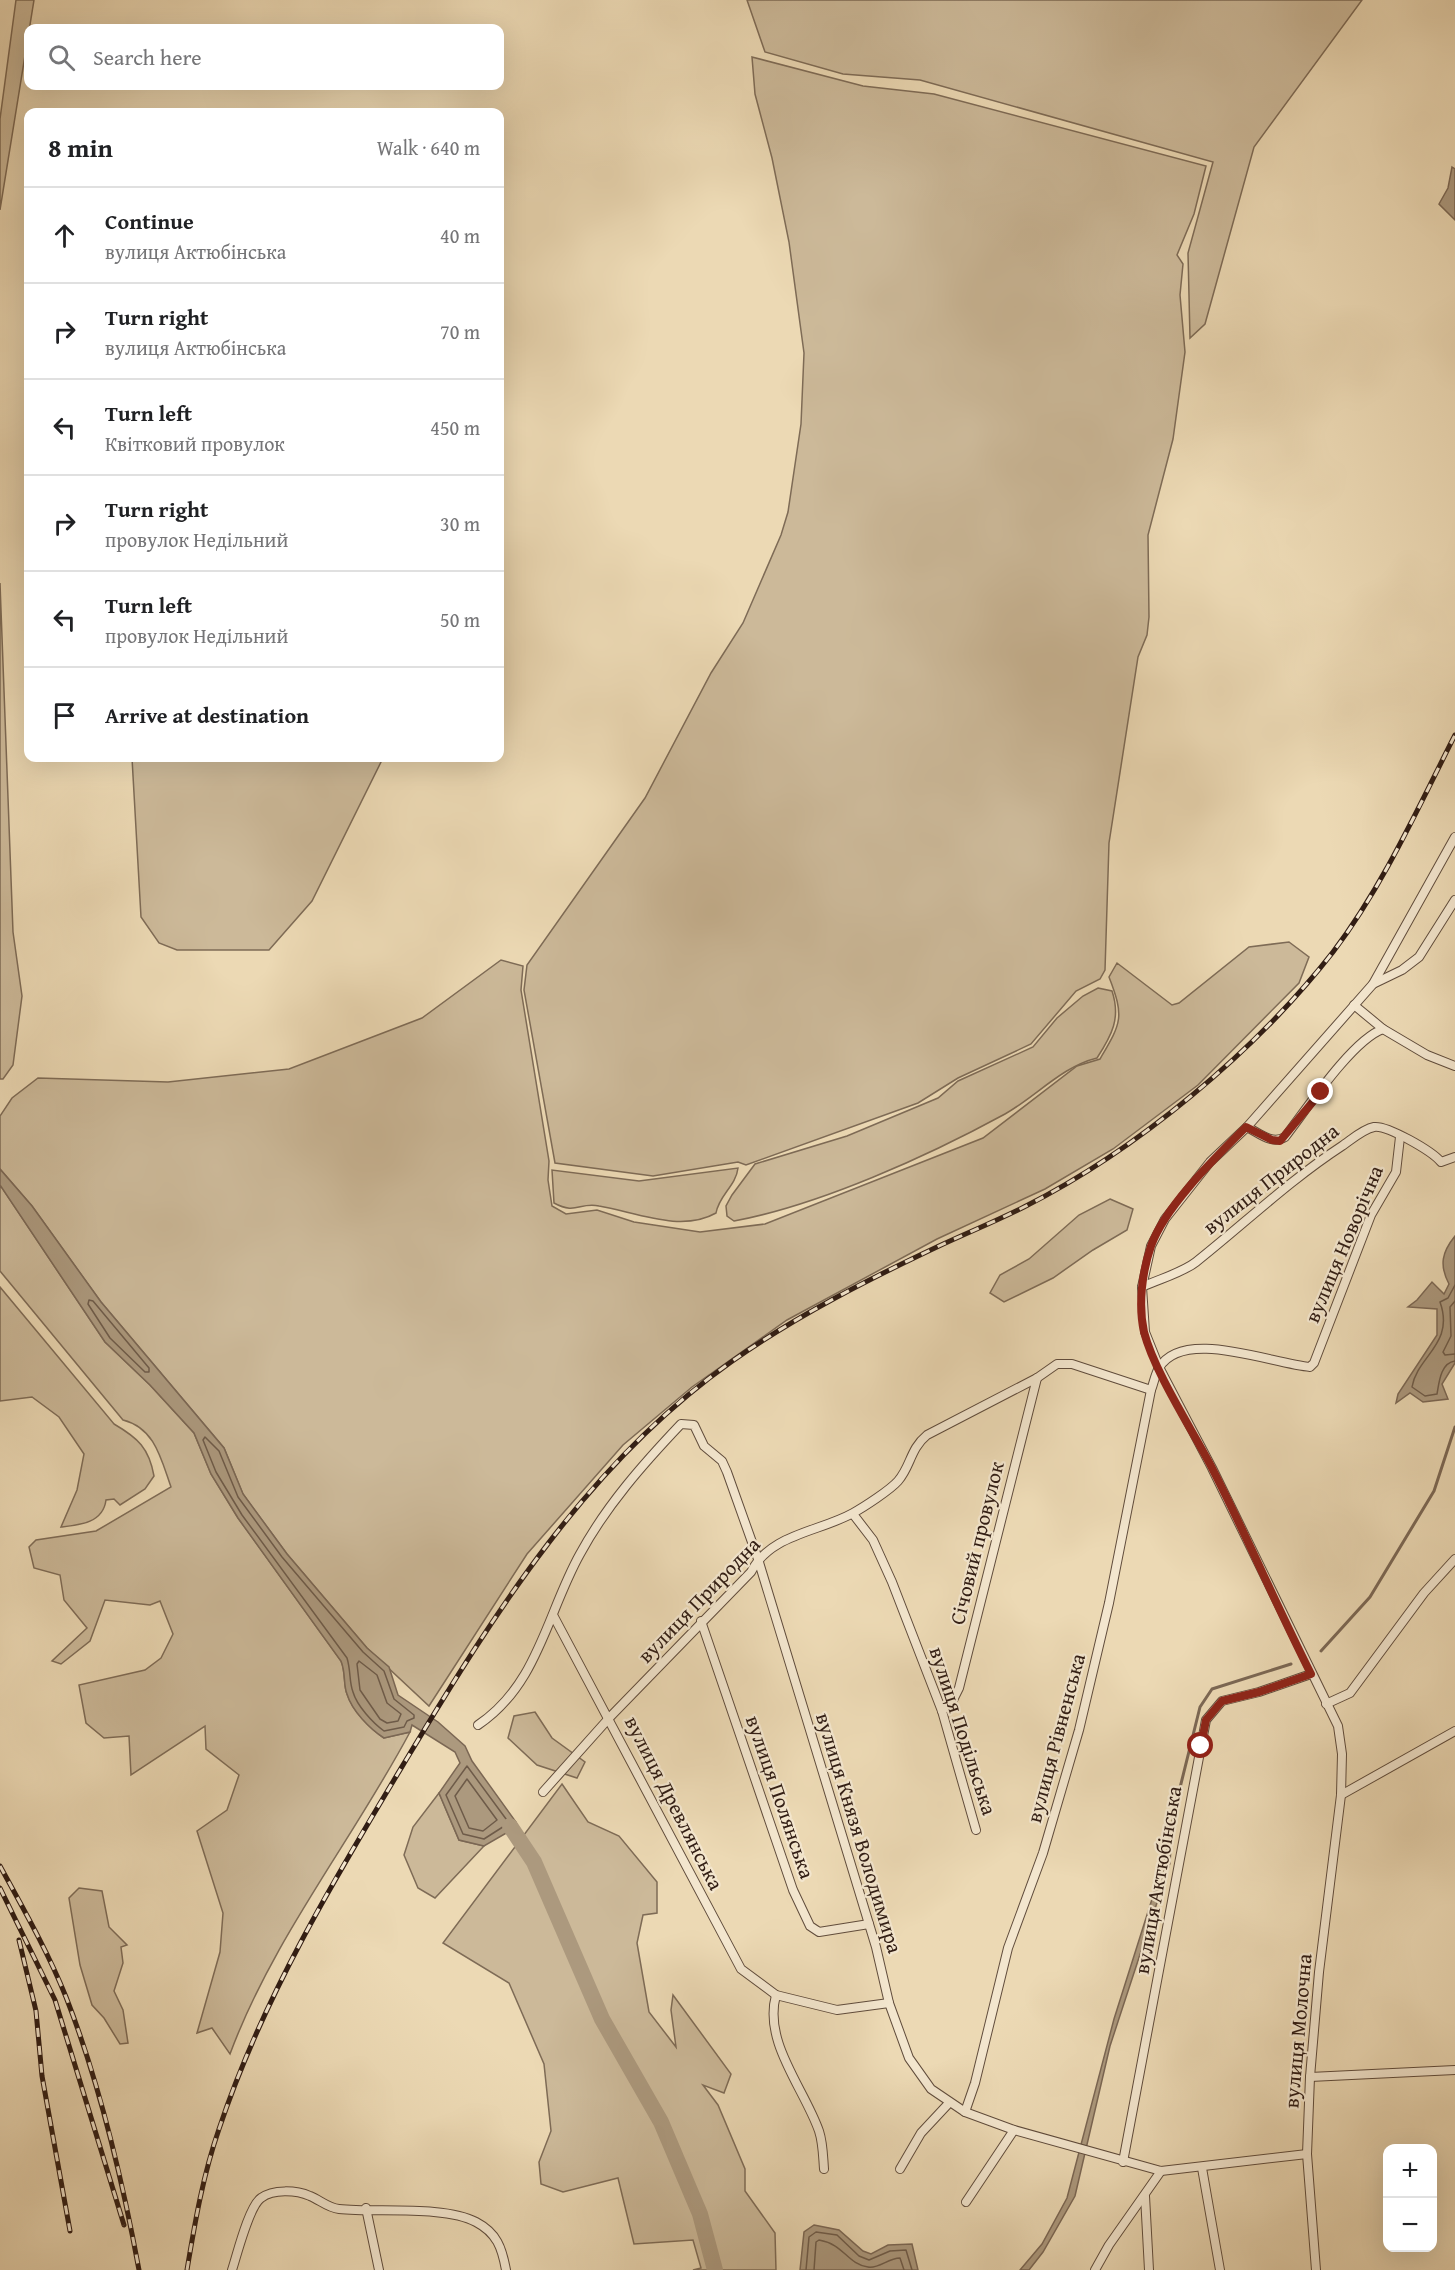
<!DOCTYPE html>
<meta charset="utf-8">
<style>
body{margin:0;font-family:"Gentium Book Plus",serif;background:#f2f2f2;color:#202124}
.controls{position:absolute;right:18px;bottom:18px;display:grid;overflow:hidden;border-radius:12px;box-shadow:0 6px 24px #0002}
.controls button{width:54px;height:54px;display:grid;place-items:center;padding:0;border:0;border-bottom:2px solid #e0e0e0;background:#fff;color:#202124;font:30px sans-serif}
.stop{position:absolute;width:18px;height:18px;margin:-14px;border:4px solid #8f2418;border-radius:50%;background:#fff}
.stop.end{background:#8f2418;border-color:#fff;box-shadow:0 2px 6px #0008}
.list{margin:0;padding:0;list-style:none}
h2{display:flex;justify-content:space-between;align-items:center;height:78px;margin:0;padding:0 24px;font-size:26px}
h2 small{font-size:20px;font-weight:400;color:#757577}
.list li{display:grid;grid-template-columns:39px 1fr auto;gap:18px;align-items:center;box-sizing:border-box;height:96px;padding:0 24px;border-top:2px solid #e0e0e0}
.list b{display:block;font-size:22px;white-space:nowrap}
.list p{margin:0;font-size:20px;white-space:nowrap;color:#757577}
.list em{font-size:20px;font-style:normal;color:#757577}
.icon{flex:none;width:33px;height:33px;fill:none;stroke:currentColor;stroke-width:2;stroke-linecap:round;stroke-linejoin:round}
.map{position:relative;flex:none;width:1455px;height:2270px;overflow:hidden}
.search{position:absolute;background:#fff;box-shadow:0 6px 24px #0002;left:24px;top:24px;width:480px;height:66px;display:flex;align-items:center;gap:15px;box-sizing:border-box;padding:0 21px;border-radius:12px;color:#757577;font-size:22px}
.panel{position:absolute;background:#fff;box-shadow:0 6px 24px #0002;left:24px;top:108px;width:480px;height:654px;border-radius:12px}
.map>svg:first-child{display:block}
</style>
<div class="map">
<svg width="1455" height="2270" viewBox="0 0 1455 2270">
<rect width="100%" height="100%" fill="#ecd9b4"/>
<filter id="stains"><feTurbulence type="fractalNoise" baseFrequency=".00333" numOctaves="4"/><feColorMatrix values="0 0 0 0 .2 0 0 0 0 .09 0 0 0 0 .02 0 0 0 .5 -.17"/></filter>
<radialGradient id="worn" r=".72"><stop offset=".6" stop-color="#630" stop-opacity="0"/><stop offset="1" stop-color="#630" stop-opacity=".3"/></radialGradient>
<g fill="#ccb999" stroke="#7e6b56" stroke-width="1.5">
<polygon points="16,0 34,0 0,210 0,119"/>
<polygon points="747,0 1362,0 1254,147 1205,324 1190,338 1188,253 1213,162 920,80 843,74 765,52"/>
<polygon points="752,57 863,86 934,94 1206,166 1194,214 1177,255 1183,264 1180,295 1185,352 1173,439 1148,535 1149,617 1147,635 1138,657 1109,843 1105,970 1100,979 1076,991 1031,1044 958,1078 918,1103 746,1165 738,1162 653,1176 555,1163 524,990 527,965 645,798 711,673 743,623 781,535 788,512 801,424 804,353 789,242 772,158 755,94"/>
<polygon points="0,583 13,932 22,996 13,1065 3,1079 0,1079"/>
<polygon points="132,758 383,758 312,901 269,950 177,950 159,943 141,917"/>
<path d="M1289 942 1309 957 1299 983 1198 1085 1113 1149 1045 1189 937 1239 787 1320 692 1387 623 1445 527 1554 429 1706 367 1648 287 1554 243 1494 224 1448 101 1302 32 1206 0 1169V1116L12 1098 38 1078 168 1082 289 1069 422 1018 501 960 523 966 521 990 549 1161 548 1180 552 1206 566 1214 597 1210 634 1222 700 1232 765 1224 983 1138 1077 1066 1100 1059C1121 1023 1125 1018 1109 977L1117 963 1172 1005 1179 1003 1249 947Z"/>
<path d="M1098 988 1112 991C1121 1018 1112 1035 1097 1058 1061 1067 1037 1096 1005 1114 928 1156 820 1205 734 1221L727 1216 726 1206 732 1195 755 1164 847 1136 938 1098 958 1081 1033 1047 1057 1018 1083 996Z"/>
<path d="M738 1168C736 1186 719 1195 716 1213 681 1233 635 1212 599 1206 579 1202 576 1215 554 1203L552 1170 639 1181Z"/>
<path d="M0 1185 105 1342 150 1385 194 1433 211 1474 238 1518 341 1661C346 1673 343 1684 347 1694 352 1710 370 1729 384 1738L410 1732C352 1841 273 1938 230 2054L212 2028 197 2033 220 1952 223 1913 197 1831 227 1810 239 1775 206 1749 205 1726 131 1775 129 1736 104 1738 86 1723 79 1685 145 1670 161 1658 173 1634 160 1601 150 1605 105 1600 90 1641 61 1664 52 1661 87 1628 64 1600 60 1575 34 1568 29 1547 36 1540 96 1531 171 1487C161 1459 155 1428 123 1420L0 1271Z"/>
<polygon points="1110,1199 1133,1209 1127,1230 1093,1250 1053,1278 1004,1302 990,1293 1000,1275 1029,1259 1079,1215"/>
<path d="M0 1287 114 1424C138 1438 149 1448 154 1476L145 1489 120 1505 114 1499 106 1500C103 1523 80 1525 61 1527L77 1490 84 1454 59 1417 32 1397 0 1401Z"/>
<polygon points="535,1712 552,1738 585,1762 577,1778 537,1765 508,1738 514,1716"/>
<polygon points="562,1784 588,1822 619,1836 657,1882 657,1913 643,1915 637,1943 649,2012 676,2047 671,2010 673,1995 731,2074 724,2093 703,2085 718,2105 745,2169 745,2191 775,2233 776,2270 693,2270 701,2268 693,2240 634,2244 618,2178 563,2192 541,2184 539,2162 551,2131 544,2064 509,1983 443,1943"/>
<polygon points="439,1793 459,1840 484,1846 435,1898 418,1888 404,1855 413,1827"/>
<polygon points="79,1888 102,1891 109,1927 127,1945 121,1947 123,1963 114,1991 123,2010 128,2043 120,2044 104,2018 92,2005 80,1965 69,1898"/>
</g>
<g fill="#ac997e" stroke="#7b6754" stroke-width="1.5">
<polygon points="1452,167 1455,169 1455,220 1439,204 1448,188"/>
<path d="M0 1169 32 1206 101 1302 224 1448 243 1494 287 1554 367 1648 389 1667 398 1695 438 1722 465 1746 472 1761 516 1822 524 1841 522 1846 508 1832 484 1846 459 1840 439 1793 460 1763 455 1752 412 1725 410 1732 384 1738C370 1729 352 1711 347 1694 343 1684 346 1673 341 1661L238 1518 211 1474 194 1433 150 1385 105 1342 0 1185Z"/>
<path d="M1455 1236V1363L1442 1384 1448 1399 1423 1402 1410 1393 1396 1403 1398 1394 1437 1335V1309L1408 1307 1417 1300 1432 1282 1444 1294 1449 1284C1439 1265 1442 1252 1455 1236Z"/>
<polygon points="1173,1816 1170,1863 1110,2046 1075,2196 1043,2252 1029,2270 1020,2270 1042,2244 1067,2198 1114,2019 1166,1855"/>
<polygon points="814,2225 839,2230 863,2251 871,2254 888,2245 912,2244 918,2270 800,2270 804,2232"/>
</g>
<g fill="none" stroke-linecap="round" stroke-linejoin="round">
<g stroke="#6e5b49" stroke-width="1.5">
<path d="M1455 1285 1448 1298 1440 1302C1455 1344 1417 1356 1412 1387L1425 1396 1437 1394C1439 1384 1440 1363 1455 1361"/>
<polygon points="89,1300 93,1301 149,1368 149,1372 145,1372 110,1338 88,1304"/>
<polyline points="1455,1301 1450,1307 1451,1336 1443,1352 1445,1355 1455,1354"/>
<path d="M205 1437 219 1451 238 1497 282 1557 363 1652 384 1671 394 1699 414 1715V1718L407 1721 404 1727 384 1731C373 1723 357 1706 353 1692 349 1682 351 1671 347 1658L242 1515 216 1472 203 1440Z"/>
<polygon points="359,1661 377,1675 387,1703 401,1714 398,1721 387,1723 380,1719 360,1690 357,1664"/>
<polygon points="467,1766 509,1823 484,1839 463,1834 446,1795"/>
<polygon points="467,1779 497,1820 483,1831 469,1828 455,1796"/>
<polyline points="806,2270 809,2237 816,2232 837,2235 859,2256 869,2260 890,2251 906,2250 912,2270"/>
<path d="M814 2270 816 2242 819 2240C844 2244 847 2264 868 2267 879 2269 888 2258 900 2258L904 2270"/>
</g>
<g stroke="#7b6754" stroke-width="3">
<polyline points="1321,1651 1370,1597 1434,1491 1455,1427"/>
<polyline points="1173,1816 1200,1707 1212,1689 1291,1664"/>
</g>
<polyline stroke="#ac997e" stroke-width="16" points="510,1826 534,1862 602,2019 661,2122 700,2214 715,2270"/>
<defs>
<g id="street">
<polyline points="1373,984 1402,970 1419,957 1455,900"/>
<polyline points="1383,1029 1427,1055 1455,1066"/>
<path d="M1247 1127C1259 1133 1272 1145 1285 1137 1306 1110 1352 1040 1383 1029L1354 1005"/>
<path d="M1142 1287C1159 1279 1182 1273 1196 1262 1245 1223 1290 1180 1342 1146 1351 1140 1363 1129 1374 1127 1387 1125 1432 1151 1441 1162L1455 1157"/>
<polyline points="853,1514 873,1540 892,1582 942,1711 976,1830"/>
<polyline points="553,1615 741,1969 776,1995"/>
<polyline points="701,1621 793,1890 810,1926 819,1932 869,1924"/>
<polyline points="1326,1704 1350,1693 1424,1593 1455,1559"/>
<polyline points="942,1711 953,1700 959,1688 1037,1378"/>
<path d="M478 1725C538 1685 547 1613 580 1554 606 1506 643 1464 681 1424L694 1425 704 1446 722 1461 727 1472 758 1559 876 1947 889 2003 909 2058 931 2089 965 2112 1014 2130 1161 2171 1307 2154"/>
<path d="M543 1792 610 1717 751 1572C770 1534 819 1532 853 1513 864 1507 890 1490 898 1481 911 1466 910 1449 927 1435L1037 1378 1057 1364H1072L1151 1390"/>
<polyline points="1341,1795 1455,1731"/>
<polyline points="1310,2077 1455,2070"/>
<path d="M965 2112 975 2083 1008 1948 1043 1853 1079 1730 1109 1603 1151 1390C1154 1383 1155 1374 1159 1368 1183 1327 1272 1364 1310 1367L1314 1363 1371 1215 1396 1172 1400 1137"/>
<polyline points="1123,2162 1206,1720 1222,1701 1259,1692 1311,1674"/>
<polyline points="1202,2168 1220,2270"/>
<path d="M824 2169C823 2156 823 2143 819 2131 804 2088 763 2042 776 1995L837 2010 889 2003"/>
<polyline points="900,2169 921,2133 949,2103"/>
<polyline points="1145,2196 1149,2270"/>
<polyline points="966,2202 1014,2130"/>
<polyline points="366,2208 379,2270"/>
<path d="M232 2270C237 2255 249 2206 261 2198 273 2189 296 2190 310 2196 320 2200 328 2208 339 2209 375 2213 445 2205 476 2222 497 2233 502 2248 506 2270"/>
<polyline points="1095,2270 1109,2245 1161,2171"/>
<polyline points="1316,2270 1307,2154 1310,2077 1319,1972 1341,1795 1342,1754 1338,1726 1212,1468 1159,1367 1145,1332 1142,1287 1151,1246 1165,1219 1210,1162 1247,1127 1373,984 1455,837"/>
</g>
</defs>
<use href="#street" stroke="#604c3c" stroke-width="10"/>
<use href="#street" stroke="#f3e6ce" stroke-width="8"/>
<defs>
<g id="rail">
<path d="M0 1866C23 1908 48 1952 66 1997 100 2084 122 2178 139 2270"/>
<polyline points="0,1888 55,2000 124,2225"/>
<polyline points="19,1940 36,2011 42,2076 70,2231"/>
<path d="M187 2270C195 2222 203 2175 219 2129 263 1997 335 1878 406 1760 495 1612 588 1463 731 1362 796 1316 867 1280 939 1246 967 1233 996 1221 1024 1207 1137 1150 1255 1052 1333 952 1383 886 1418 808 1455 735"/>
</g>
</defs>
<use href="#rail" stroke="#311d14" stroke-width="5"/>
<use href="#rail" stroke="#f3e6ce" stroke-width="3" stroke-dasharray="9" stroke-linecap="butt"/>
</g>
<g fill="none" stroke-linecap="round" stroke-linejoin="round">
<path stroke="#8f2418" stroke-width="8" d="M1201 1746 1206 1720 1222 1701 1259 1692 1311 1674C1276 1605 1246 1534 1211 1466 1191 1428 1154 1371 1144 1332 1138 1305 1142 1272 1151 1246 1165 1206 1216 1157 1246 1127L1272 1140 1280 1141 1321 1092"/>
</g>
<g text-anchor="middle" stroke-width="4.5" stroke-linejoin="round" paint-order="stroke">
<g font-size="21" fill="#311d14" stroke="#f3e6ce">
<text transform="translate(1271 1179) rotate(-38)" y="7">вулиця Природна</text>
<text transform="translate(1344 1244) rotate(-67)" y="7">вулиця Новорічна</text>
<text transform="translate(977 1543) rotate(-76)" y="7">Січовий провулок</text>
<text transform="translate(699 1600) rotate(-46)" y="7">вулиця Природна</text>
<text transform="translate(963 1731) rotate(72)" y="7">вулиця Подільська</text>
<text transform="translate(1056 1738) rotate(-75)" y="7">вулиця Рівненська</text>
<text transform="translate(780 1797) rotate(71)" y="7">вулиця Полянська</text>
<text transform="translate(674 1803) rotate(63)" y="7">вулиця Древлянська</text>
<text transform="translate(859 1833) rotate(73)" y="7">вулиця Князя Володимира</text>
<text transform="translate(1158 1880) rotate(-80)" y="7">вулиця Актюбінська</text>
<text transform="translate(1298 2031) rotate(-85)" y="7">вулиця Молочна</text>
</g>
</g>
<rect width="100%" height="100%" filter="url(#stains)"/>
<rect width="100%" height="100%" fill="url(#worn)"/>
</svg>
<div class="controls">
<button>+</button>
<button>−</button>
</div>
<div class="stop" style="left:1201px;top:1746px"></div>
<div class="stop end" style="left:1321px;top:1092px"></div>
<div class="search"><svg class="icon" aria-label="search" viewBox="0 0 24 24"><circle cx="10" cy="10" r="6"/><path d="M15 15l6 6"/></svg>Search here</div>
<section class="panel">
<h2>8 min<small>Walk · 640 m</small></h2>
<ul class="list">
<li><svg class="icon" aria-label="ahead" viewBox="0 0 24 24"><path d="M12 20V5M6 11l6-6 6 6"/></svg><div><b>Continue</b><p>вулиця Актюбінська</p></div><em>40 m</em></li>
<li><svg class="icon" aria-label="right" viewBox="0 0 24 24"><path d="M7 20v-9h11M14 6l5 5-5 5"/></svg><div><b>Turn right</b><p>вулиця Актюбінська</p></div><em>70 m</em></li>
<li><svg class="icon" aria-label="left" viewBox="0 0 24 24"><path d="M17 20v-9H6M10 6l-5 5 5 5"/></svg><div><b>Turn left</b><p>Квітковий провулок</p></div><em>450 m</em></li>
<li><svg class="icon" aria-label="right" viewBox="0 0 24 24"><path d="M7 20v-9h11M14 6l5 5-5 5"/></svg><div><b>Turn right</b><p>провулок Недільний</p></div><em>30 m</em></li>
<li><svg class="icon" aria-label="left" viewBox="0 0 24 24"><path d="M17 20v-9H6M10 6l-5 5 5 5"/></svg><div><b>Turn left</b><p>провулок Недільний</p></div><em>50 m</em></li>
<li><svg class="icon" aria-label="arrive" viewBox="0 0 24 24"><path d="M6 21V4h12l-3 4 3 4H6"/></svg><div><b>Arrive at destination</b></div></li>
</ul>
</section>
</div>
